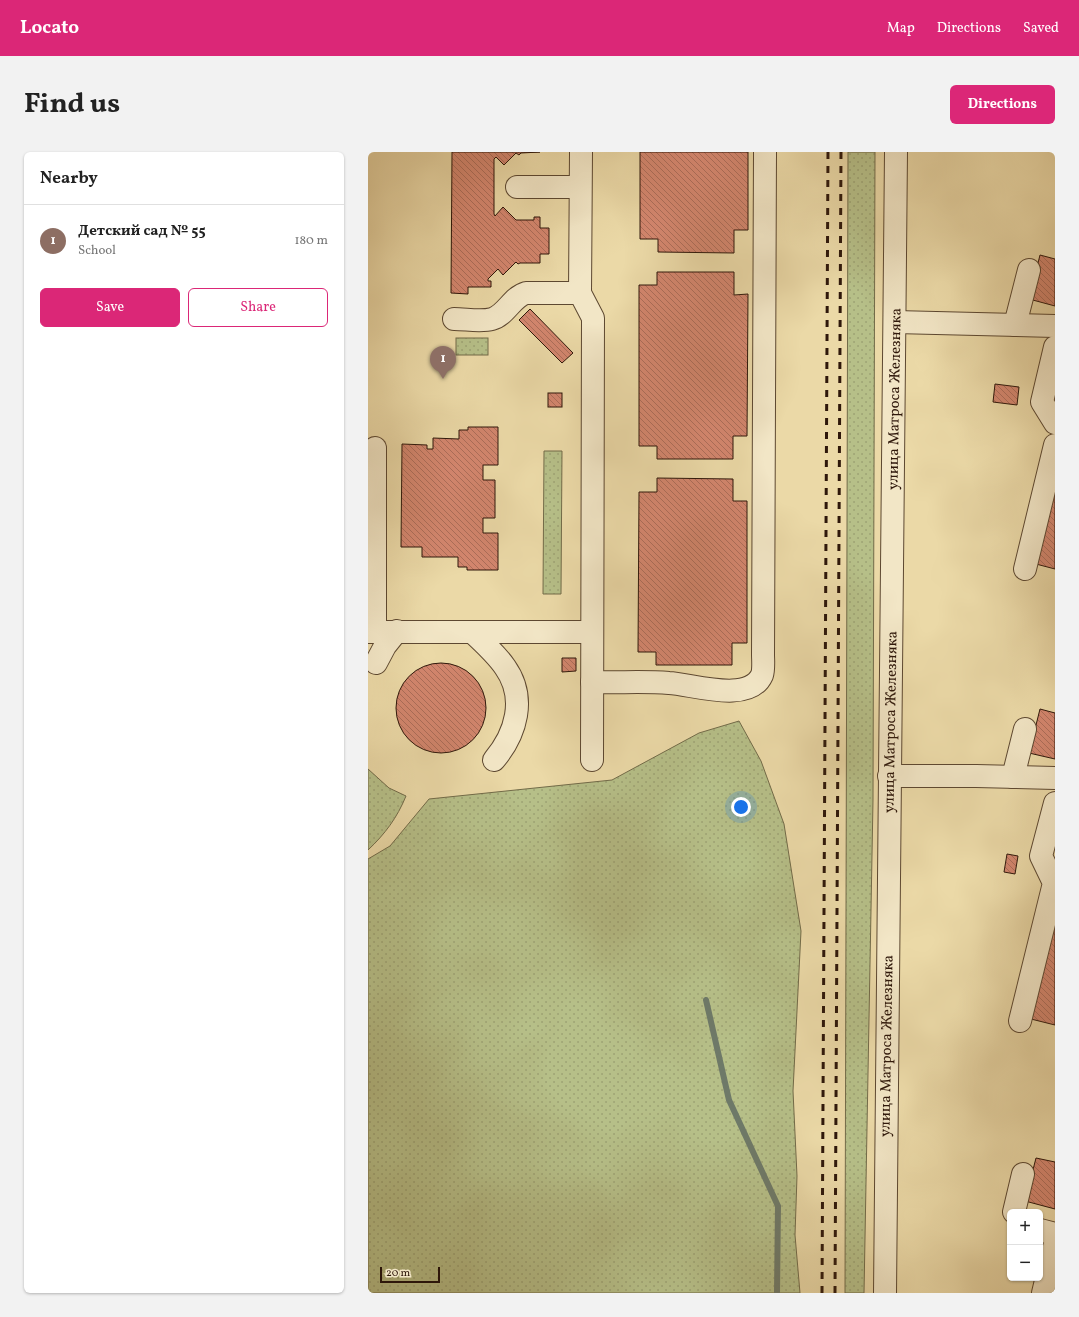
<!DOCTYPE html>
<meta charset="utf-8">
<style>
body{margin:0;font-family:Vollkorn,serif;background:#f2f2f2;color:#222}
.controls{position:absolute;right:12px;bottom:12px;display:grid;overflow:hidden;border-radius:6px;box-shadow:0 1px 3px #0004}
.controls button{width:36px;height:36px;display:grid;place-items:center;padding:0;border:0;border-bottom:1px solid #e0e0e0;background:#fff;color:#222;font:20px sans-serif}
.scale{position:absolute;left:12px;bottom:10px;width:60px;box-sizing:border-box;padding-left:4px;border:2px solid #2e170a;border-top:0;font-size:11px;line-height:14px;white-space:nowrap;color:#2e170a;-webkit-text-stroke:3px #f2e6c6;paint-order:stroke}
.you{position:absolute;left:373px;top:655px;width:14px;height:14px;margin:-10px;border:3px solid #fff;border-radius:50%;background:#1a73e8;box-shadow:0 0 0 6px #1a73e833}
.badge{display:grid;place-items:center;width:26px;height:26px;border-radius:50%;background:#db2777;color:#fff;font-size:13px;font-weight:700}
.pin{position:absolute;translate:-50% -33px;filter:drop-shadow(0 1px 2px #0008)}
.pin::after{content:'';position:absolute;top:21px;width:14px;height:12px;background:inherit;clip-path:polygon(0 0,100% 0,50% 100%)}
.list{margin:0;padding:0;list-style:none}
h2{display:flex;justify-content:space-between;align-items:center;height:52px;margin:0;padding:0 16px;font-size:17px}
h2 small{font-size:13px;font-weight:400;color:#767676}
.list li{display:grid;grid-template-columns:26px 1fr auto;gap:12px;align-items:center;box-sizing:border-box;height:72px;padding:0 16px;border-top:1px solid #e0e0e0}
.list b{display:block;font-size:15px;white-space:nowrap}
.list p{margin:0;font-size:13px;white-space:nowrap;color:#767676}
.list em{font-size:13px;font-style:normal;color:#767676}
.actions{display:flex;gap:8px;padding:12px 16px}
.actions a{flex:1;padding:9px 0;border:1px solid #db2777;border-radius:6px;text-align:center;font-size:14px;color:#db2777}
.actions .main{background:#db2777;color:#fff}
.map{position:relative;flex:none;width:687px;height:1141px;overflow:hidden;border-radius:6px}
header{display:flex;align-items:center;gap:24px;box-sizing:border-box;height:56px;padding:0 20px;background:#db2777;color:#fff}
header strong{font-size:19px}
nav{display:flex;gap:22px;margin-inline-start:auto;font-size:14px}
.intro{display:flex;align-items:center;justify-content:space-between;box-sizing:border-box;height:96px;padding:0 24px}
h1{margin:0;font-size:28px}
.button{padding:10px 18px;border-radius:6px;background:#db2777;color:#fff;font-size:14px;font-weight:700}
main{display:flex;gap:24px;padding:0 24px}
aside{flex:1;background:#fff;border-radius:6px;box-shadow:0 1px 3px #0004}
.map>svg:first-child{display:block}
</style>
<header>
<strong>Locato</strong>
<nav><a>Map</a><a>Directions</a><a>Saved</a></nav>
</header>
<div class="intro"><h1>Find us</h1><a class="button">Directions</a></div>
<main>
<aside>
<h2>Nearby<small></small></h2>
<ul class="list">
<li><span class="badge" style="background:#8d6e63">1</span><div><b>Детский сад № 55</b><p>School</p></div><em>180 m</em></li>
</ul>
<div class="actions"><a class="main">Save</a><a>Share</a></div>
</aside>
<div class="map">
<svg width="687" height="1141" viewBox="0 0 687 1141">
<defs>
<pattern id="grass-dots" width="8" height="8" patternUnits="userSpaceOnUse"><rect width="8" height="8" fill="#b6bf88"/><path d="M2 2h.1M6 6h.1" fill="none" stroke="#9da374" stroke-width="1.8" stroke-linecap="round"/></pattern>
<pattern id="building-back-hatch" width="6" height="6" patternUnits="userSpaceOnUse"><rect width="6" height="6" fill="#d3866e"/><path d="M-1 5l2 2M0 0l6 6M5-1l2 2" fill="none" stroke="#ac6d59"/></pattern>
</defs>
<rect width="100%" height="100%" fill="#ebd9a7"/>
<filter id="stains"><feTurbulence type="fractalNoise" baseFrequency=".005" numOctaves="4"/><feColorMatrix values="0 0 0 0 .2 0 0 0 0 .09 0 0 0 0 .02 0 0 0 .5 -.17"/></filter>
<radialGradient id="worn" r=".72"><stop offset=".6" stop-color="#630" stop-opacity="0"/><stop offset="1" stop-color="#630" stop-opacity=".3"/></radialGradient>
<g fill="url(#grass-dots)" stroke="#726b49">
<polygon points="480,0 507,0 505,648 496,1141 477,1141"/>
<rect x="88" y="186" width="32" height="17"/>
<polygon points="176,299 194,299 193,442 175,442"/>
<polygon points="371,569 393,609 416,672 433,779 425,939 429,1024 427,1083 432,1141 0,1141 0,707 22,694 61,647 244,628 331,581"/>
<path d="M0 617 21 636 38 644C29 666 17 682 0 698Z"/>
</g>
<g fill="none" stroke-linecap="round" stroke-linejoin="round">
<polyline stroke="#6e7968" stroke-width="6" points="338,848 361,948 410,1054 409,1141"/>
</g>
<g fill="url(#building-back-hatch)" stroke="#2e170a">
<polygon points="84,0 172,0 153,1 151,3 148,1 136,13 128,5 126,7 126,62 127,64 135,55 148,68 166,68 166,65 172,65 172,76 181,76 181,102 172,102 172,111 152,111 150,112 148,110 135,123 130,117 120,127 120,129 123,129 123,135 100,135 100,142 83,141"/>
<polygon points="272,0 380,0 380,78 366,78 366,101 290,100 290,87 272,87"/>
<polygon points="672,103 687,107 687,154 661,147"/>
<polygon points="289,120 366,120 366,143 380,142 379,284 365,284 365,307 289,307 289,294 271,294 271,133 289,133"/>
<polygon points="162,157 205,201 194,211 151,168"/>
<polygon points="627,232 651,235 649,253 625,250"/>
<rect x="180" y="241" width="14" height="14"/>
<polygon points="100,275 130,275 130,313 115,313 115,328 127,328 127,366 115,366 115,381 130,381 130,418 99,418 99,415 90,415 90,405 54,405 54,395 33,395 34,292 59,293 59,297 65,297 65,286 91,287 91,278 100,278"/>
<polygon points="289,326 365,327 365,349 379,349 379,491 364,491 364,513 288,513 288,500 270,500 271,340 289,340"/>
<polygon points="687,336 687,417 668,412"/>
<polygon points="194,506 208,506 208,519 194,520"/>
<circle cx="73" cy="556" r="45"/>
<polygon points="672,557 687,561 687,607 661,601"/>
<polygon points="639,702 650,704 647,722 636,720"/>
<polygon points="687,771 687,873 663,867"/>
<polygon points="668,1006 687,1010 687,1057 657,1049"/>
</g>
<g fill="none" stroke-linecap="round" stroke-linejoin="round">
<defs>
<g id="minor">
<polyline points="213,0 212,141 225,166 224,608"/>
<polyline points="149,35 212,35"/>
<path d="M86 167C98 167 113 170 124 167 138 163 144 145 158 141H212"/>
<polyline points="527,170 687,174"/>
<polyline points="647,173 661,118"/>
<polyline points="687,195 674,250 687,271"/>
<polyline points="657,417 687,293"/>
<polyline points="0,480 224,480"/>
<polyline points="7,480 7,296"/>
<path d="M104 480C116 491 128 502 137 515 159 546 148 582 126 608"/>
<polyline points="8,511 17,494 29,479"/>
<path d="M224 530C249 531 275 529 301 531 324 532 381 552 394 523 396 517 395 508 395 502L397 0"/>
<polyline points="521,624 608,624 687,626"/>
<polyline points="645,625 657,577"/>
<polyline points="652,869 686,731 673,704 687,651"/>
<polyline points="646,1060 655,1022"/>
<polyline points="672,1078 687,1082"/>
<polyline points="517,1141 528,0"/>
<polyline points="675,1141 687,1091"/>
</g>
</defs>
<use href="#minor" stroke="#5d4831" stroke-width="24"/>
<use href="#minor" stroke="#f2e6c6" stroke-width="22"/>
<g stroke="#2e170a" stroke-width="3" stroke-dasharray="7 7" stroke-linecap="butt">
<polyline points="454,1141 460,0"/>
<polyline points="467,1141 473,0"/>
</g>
</g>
<g text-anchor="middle" stroke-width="3" stroke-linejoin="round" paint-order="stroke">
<g font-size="15" fill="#2e170a" stroke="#f2e6c6">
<text transform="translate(526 247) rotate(-89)" y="5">улица Матроса Железняка</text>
<text transform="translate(522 570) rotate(-89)" y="5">улица Матроса Железняка</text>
<text transform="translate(518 894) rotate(-89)" y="5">улица Матроса Железняка</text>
</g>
</g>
<rect width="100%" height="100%" filter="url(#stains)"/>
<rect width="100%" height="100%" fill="url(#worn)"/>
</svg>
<div class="controls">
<button>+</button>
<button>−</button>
</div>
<div class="scale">20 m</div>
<div class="you"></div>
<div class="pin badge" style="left:75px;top:227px;background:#8d6e63">1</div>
</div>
</main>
